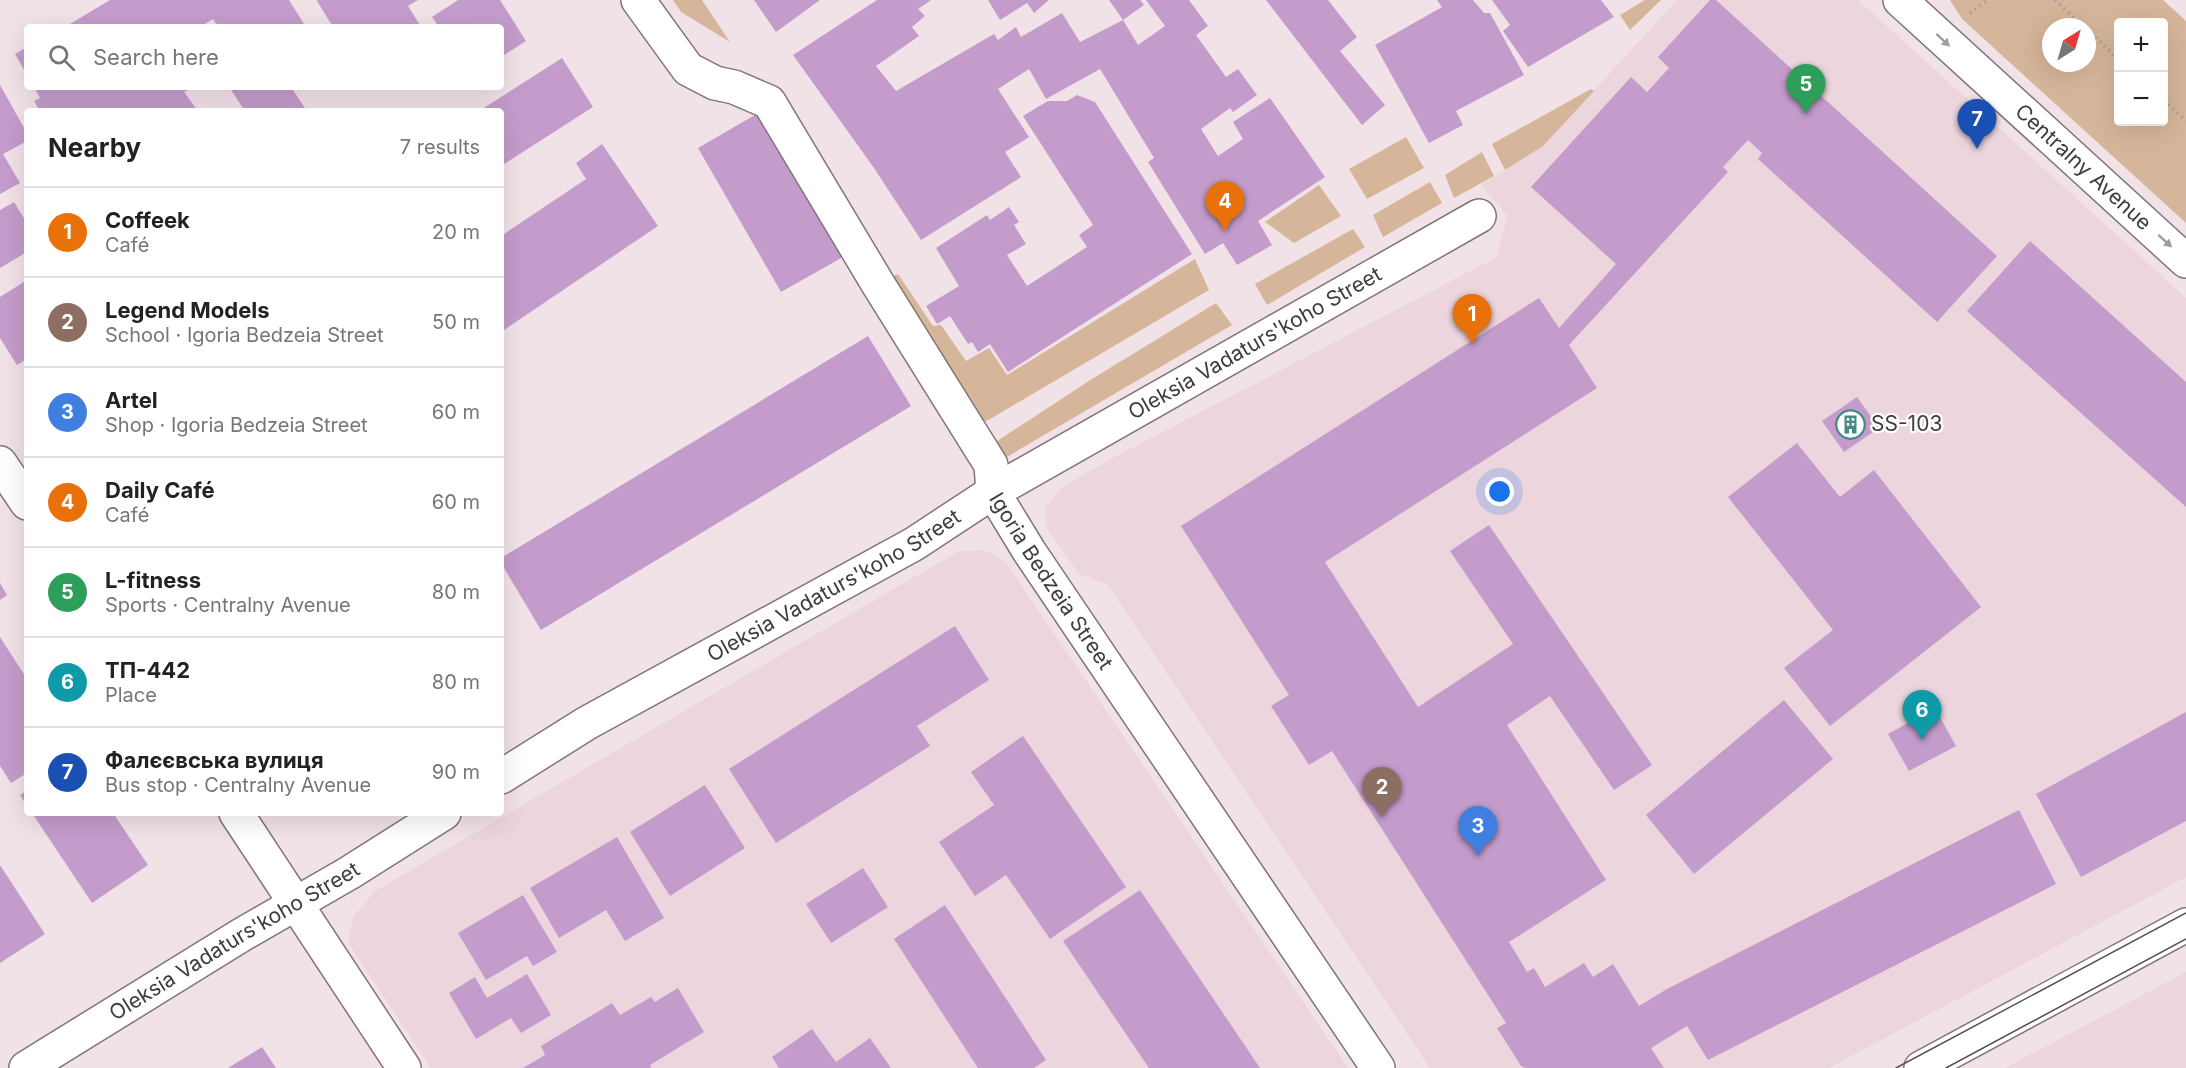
<!DOCTYPE html>
<meta charset="utf-8">
<style>
body{margin:0;font-family:Inter,sans-serif;background:#f6f6f6;color:#222}
.controls{position:absolute;right:18px;top:18px;display:grid;overflow:hidden;border-radius:6px;box-shadow:0 6px 24px #0002}
.controls button{width:54px;height:54px;display:grid;place-items:center;padding:0;border:0;border-bottom:2px solid #e0e0e0;background:#fff;color:#222;font:30px sans-serif}
.compass{position:absolute;left:2042px;top:18px;width:54px;height:54px;border-radius:50%;background:#fff;box-shadow:0 6px 24px #0002;rotate:37deg}
.you{position:absolute;left:1500px;top:492px;width:21px;height:21px;margin:-15px;border:4px solid #fff;border-radius:50%;background:#1a73e8;box-shadow:0 0 0 9px #1a73e833}
.badge{display:grid;place-items:center;width:39px;height:39px;border-radius:50%;background:#7c3aed;color:#fff;font-size:20px;font-weight:700}
.pin{position:absolute;translate:-50% -50px;filter:drop-shadow(0 2px 3px #0008)}
.pin::after{content:'';position:absolute;top:32px;width:21px;height:18px;background:inherit;clip-path:polygon(0 0,100% 0,50% 100%)}
.list{margin:0;padding:0;list-style:none}
h2{display:flex;justify-content:space-between;align-items:center;height:78px;margin:0;padding:0 24px;font-size:26px}
h2 small{font-size:20px;font-weight:400;color:#767676}
.list li{display:grid;grid-template-columns:39px 1fr auto;gap:18px;align-items:center;box-sizing:border-box;height:90px;padding:0 24px;border-top:2px solid #e0e0e0}
.list b{display:block;font-size:22px;white-space:nowrap}
.list p{margin:0;font-size:20px;white-space:nowrap;color:#767676}
.list em{font-size:20px;font-style:normal;color:#767676}
.icon{flex:none;width:33px;height:33px;fill:none;stroke:currentColor;stroke-width:2;stroke-linecap:round;stroke-linejoin:round}
.map{position:relative;flex:none;width:2186px;height:1068px;overflow:hidden}
.search{position:absolute;background:#fff;box-shadow:0 6px 24px #0002;left:24px;top:24px;width:480px;height:66px;display:flex;align-items:center;gap:15px;box-sizing:border-box;padding:0 21px;border-radius:6px;color:#767676;font-size:22px}
.panel{position:absolute;background:#fff;box-shadow:0 6px 24px #0002;left:24px;top:108px;width:480px;height:708px;border-radius:6px}
.map>svg:first-child{display:block}
</style>
<div class="map">
<svg width="2186" height="1068" viewBox="0 0 2186 1068">
<rect width="100%" height="100%" fill="#f1e2e8"/>
<g fill="#edd5dd">
<polygon points="1677,0 1858,0 2186,298 2186,877 1829,1068 1430,1068 1108,585 1080,575 1047,529 1045,508 1060,489 1107,461 1497,257 1507,215 1481,185 1543,146"/>
<polygon points="983,550 996,555 1007,564 1348,1068 431,1068 348,943 353,917 375,891 959,551"/>
<polygon points="2186,972 2186,1068 2005,1068"/>
</g>
<g fill="#d6b69a" fill-rule="evenodd">
<polygon points="673,0 702,0 730,42 681,12"/>
<polygon points="1645,0 1661,0 1630,30 1620,15"/>
<path d="M1950 0H2163L2186 21V223L1962 19ZM2118 22H2164V122H2118ZM2051 27H2087V63H2051Z"/>
<polygon points="1591,89 1594,91 1543,146 1505,170 1492,144"/>
<polygon points="1406,137 1424,168 1367,199 1349,169"/>
<polygon points="1482,152 1494,176 1454,198 1445,175"/>
<polygon points="1430,182 1442,203 1383,237 1373,215"/>
<polygon points="1319,185 1341,216 1294,243 1265,222"/>
<polygon points="1353,229 1365,247 1267,305 1255,284"/>
<polygon points="1195,259 1209,290 980,425 884,280 898,274 933,326 941,325 966,361 989,348 1007,375"/>
<polygon points="1216,303 1232,325 1005,458 994,443 1092,379"/>
</g>
<g fill="#c49ccc">
<polygon points="110,0 289,0 306,27 218,27 213,19 200,27 65,27"/>
<polygon points="318,0 418,0 408,6 421,27 333,27 317,1"/>
<polygon points="458,0 500,0 526,41 501,57 501,27 439,27 432,17"/>
<polygon points="754,0 820,0 776,32"/>
<polygon points="877,0 931,0 918,9 925,16 912,27 919,36 876,66 896,91 994,34 998,40 1016,27 1021,37 1062,13 1080,42 1123,20 1138,45 1165,26 1146,0 1189,0 1208,26 1196,35 1226,77 1238,69 1257,95 1233,112 1230,108 1201,129 1218,156 1243,139 1233,122 1270,98 1325,177 1258,221 1272,245 1237,265 1223,243 1205,254 1148,162 1154,158 1100,69 1046,99 1029,69 998,89 1029,137 1005,152 1021,177 921,240 874,168 793,55"/>
<polygon points="988,0 1049,0 1034,13 1027,3 1000,20"/>
<polygon points="1109,0 1140,0 1144,5 1123,20"/>
<polygon points="1266,0 1328,0 1357,37 1340,51 1385,105 1362,125"/>
<polygon points="1437,0 1473,0 1484,13 1490,13 1524,75 1456,111 1463,125 1429,143 1375,45 1442,7"/>
<polygon points="1492,0 1601,0 1614,17 1528,67 1503,31 1510,25"/>
<polygon points="1710,0 1716,0 1997,256 1937,322 1758,159 1762,153 1748,140 1723,167 1728,172 1569,345 1597,388 1325,562 1418,707 1513,644 1450,551 1489,525 1652,765 1614,790 1550,696 1507,725 1606,880 1509,942 1527,972 1534,968 1545,987 1584,963 1593,977 1613,964 1639,1006 1667,989 2019,810 2056,884 1708,1060 1687,1026 1651,1048 1664,1068 1526,1068 1521,1066 1497,1028 1506,1023 1332,751 1309,765 1271,706 1289,695 1181,526 1539,298 1559,328 1616,264 1531,187 1631,77 1647,92 1669,68 1658,57"/>
<polygon points="27,47 27,75 15,54"/>
<polygon points="562,58 593,107 501,166 501,111 479,111"/>
<polygon points="0,85 27,133 27,141 3,154 20,183 0,194"/>
<polygon points="34,87 193,87 184,92 198,111 40,111 34,101 40,98"/>
<polygon points="229,87 291,87 307,111 245,111"/>
<polygon points="1077,95 1095,102 1192,254 1008,372 990,344 978,352 972,342 968,344 950,316 937,324 926,306 959,286 936,248 987,215 990,220 1009,207 1019,222 1014,225 1026,244 1007,255 1027,286 1087,247 1079,235 1093,225 1023,116 1048,101 1067,101"/>
<polygon points="760,112 843,257 781,292 698,148"/>
<polygon points="602,144 658,226 501,332 501,236 586,179 576,163"/>
<polygon points="14,202 27,223 27,252 0,268 0,210"/>
<polygon points="2030,241 2186,382 2186,507 1967,311"/>
<polygon points="27,280 27,359 17,365 0,338 0,297"/>
<polygon points="868,336 911,406 541,630 501,563 501,558"/>
<polygon points="1857,397 1879,428 1844,452 1822,421"/>
<polygon points="1797,443 1840,497 1874,470 1981,607 1830,726 1784,668 1833,630 1728,497"/>
<polygon points="0,583 7,595 0,600"/>
<polygon points="955,626 989,680 917,726 930,746 776,843 729,769"/>
<polygon points="0,637 27,679 27,773 11,783 0,766"/>
<polygon points="1784,700 1833,759 1694,874 1646,815"/>
<polygon points="1935,708 1956,746 1909,771 1888,734"/>
<polygon points="2186,712 2186,821 2081,877 2036,794"/>
<polygon points="1023,736 1126,887 1050,939 1006,875 975,896 939,842 994,805 971,772"/>
<polygon points="705,785 745,848 670,896 630,832"/>
<polygon points="27,790 27,806 20,795"/>
<polygon points="32,813 113,813 148,865 92,903"/>
<polygon points="617,837 664,918 625,941 606,910 559,938 530,888"/>
<polygon points="0,865 45,934 0,963"/>
<polygon points="863,868 888,907 831,943 806,904"/>
<polygon points="1140,890 1260,1068 1149,1068 1063,941"/>
<polygon points="523,895 557,952 533,966 527,956 486,980 458,933"/>
<polygon points="945,905 1046,1060 1034,1068 978,1068 894,939"/>
<polygon points="527,974 551,1015 521,1033 511,1018 476,1039 449,993 475,977 487,998"/>
<polygon points="678,988 704,1032 650,1065 651,1068 523,1068 545,1055 541,1046 612,1003 620,1015 651,997 655,1002"/>
<polygon points="812,1029 836,1062 870,1038 891,1068 779,1068 772,1057"/>
<polygon points="262,1047 276,1068 228,1068"/>
</g>
<g fill="none" stroke-linecap="round" stroke-linejoin="round">
<defs>
<g id="minor">
<path id="s1" d="M638 0 688 69 715 83 734 87 769 102 878 284 991 465 993 492 1029 551 1378 1068"/>
<polyline points="0,463 27,503"/>
<path id="s2" d="M501 777 587 723 914 544 993 492 1479 216"/>
<polyline points="236,813 404,1068"/>
<path id="s3" d="M26 1068 243 934 349 873 444 813"/>
<polyline points="1921,1068 2186,925"/>
</g>
<g id="secondary">
<path id="s4" d="M1900 0 2186 261"/>
</g>
</defs>
<use href="#minor" stroke="#817478" stroke-width="36"/>
<use href="#secondary" stroke="#817478" stroke-width="36"/>
<g stroke="#a69b9f" stroke-width="4" stroke-dasharray="1.5 4.5" stroke-linecap="butt">
<polyline points="2055,0 2084,27"/>
<polyline points="1970,13 1987,0"/>
<polyline points="2087,29 2118,59"/>
<polyline points="2164,100 2186,121"/>
</g>
<use href="#minor" stroke="#fff" stroke-width="33"/>
<use href="#secondary" stroke="#fff" stroke-width="33"/>
<g stroke="#564f52" stroke-width="1.5">
<polyline points="1896,1068 2186,913"/>
<polyline points="1946,1068 2186,939"/>
</g>
</g>
<defs><path id="oneway-solid" d="M-6-.8H1V-3.2L6.5 0L1 3.2V.8H-6Z" transform="scale(1.5)"/></defs>
<g fill="#a09d9e">
<use href="#oneway-solid" transform="translate(1943 40) rotate(43)"/>
<use href="#oneway-solid" transform="translate(2165 241) rotate(42)"/>
</g>
<defs>
<symbol id="building-ring" viewBox="-11 -11 22 22"><circle r="9.5" fill="#fff" stroke="#468b83" stroke-width="1.5"/><path d="M-4-6H4V6H1V3H-1V6H-4ZM-2.5-4.3h1.7v1.8h-1.7ZM.8-4.3h1.7v1.8H.8ZM-2.5-1h1.7V.8h-1.7ZM.8-1h1.7V.8H.8Z" fill="#468b83"/></symbol>
</defs>
<g fill-rule="evenodd">
<use href="#building-ring" x="1834" y="408" width="33" height="33"/>
</g>
<g text-anchor="middle" stroke-width="4.5" stroke-linejoin="round" paint-order="stroke">
<g font-size="21" fill="#413b3d" stroke="#fff">
<text dy="7" stroke="none"><textPath href="#s4" startOffset="248">Centralny Avenue</textPath></text>
<text dy="7" stroke="none"><textPath href="#s2" startOffset="870">Oleksia Vadaturs'koho Street</textPath></text>
<text dy="7" stroke="none"><textPath href="#s1" startOffset="732">Igoria Bedzeia Street</textPath></text>
<text dy="7" stroke="none"><textPath href="#s2" startOffset="384">Oleksia Vadaturs'koho Street</textPath></text>
<text dy="7" stroke="none"><textPath href="#s3" startOffset="244">Oleksia Vadaturs'koho Street</textPath></text>
</g>
<g font-size="21" fill="#413b3d" stroke="#fff" text-anchor="start">
<text x="1871" y="431">SS-103</text>
</g>
</g>
</svg>
<div class="controls">
<button>+</button>
<button>−</button>
</div>
<svg class="compass" viewBox="-18 -18 36 36"><path d="M0-13l5 13h-10z" fill="#e53935"/><path d="M0 13l5-13h-10z" fill="#767676"/></svg>
<div class="you"></div>
<div class="pin badge" style="left:1472px;top:344px;background:#e8710a">1</div>
<div class="pin badge" style="left:1382px;top:817px;background:#8d6e63">2</div>
<div class="pin badge" style="left:1478px;top:856px;background:#3f7fe0">3</div>
<div class="pin badge" style="left:1225px;top:231px;background:#e8710a">4</div>
<div class="pin badge" style="left:1806px;top:114px;background:#2e9e5b">5</div>
<div class="pin badge" style="left:1922px;top:740px;background:#0f9aa8">6</div>
<div class="pin badge" style="left:1977px;top:149px;background:#1a4fb4">7</div>
<div class="search"><svg class="icon" aria-label="search" viewBox="0 0 24 24"><circle cx="10" cy="10" r="6"/><path d="M15 15l6 6"/></svg>Search here</div>
<section class="panel">
<h2>Nearby<small>7 results</small></h2>
<ul class="list">
<li><span class="badge" style="background:#e8710a">1</span><div><b>Coffeek</b><p>Café</p></div><em>20 m</em></li>
<li><span class="badge" style="background:#8d6e63">2</span><div><b>Legend Models</b><p>School · Igoria Bedzeia Street</p></div><em>50 m</em></li>
<li><span class="badge" style="background:#3f7fe0">3</span><div><b>Artel</b><p>Shop · Igoria Bedzeia Street</p></div><em>60 m</em></li>
<li><span class="badge" style="background:#e8710a">4</span><div><b>Daily Café</b><p>Café</p></div><em>60 m</em></li>
<li><span class="badge" style="background:#2e9e5b">5</span><div><b>L-fitness</b><p>Sports · Centralny Avenue</p></div><em>80 m</em></li>
<li><span class="badge" style="background:#0f9aa8">6</span><div><b>ТП-442</b><p>Place</p></div><em>80 m</em></li>
<li><span class="badge" style="background:#1a4fb4">7</span><div><b>Фалєєвська вулиця</b><p>Bus stop · Centralny Avenue</p></div><em>90 m</em></li>
</ul>
</section>
</div>
